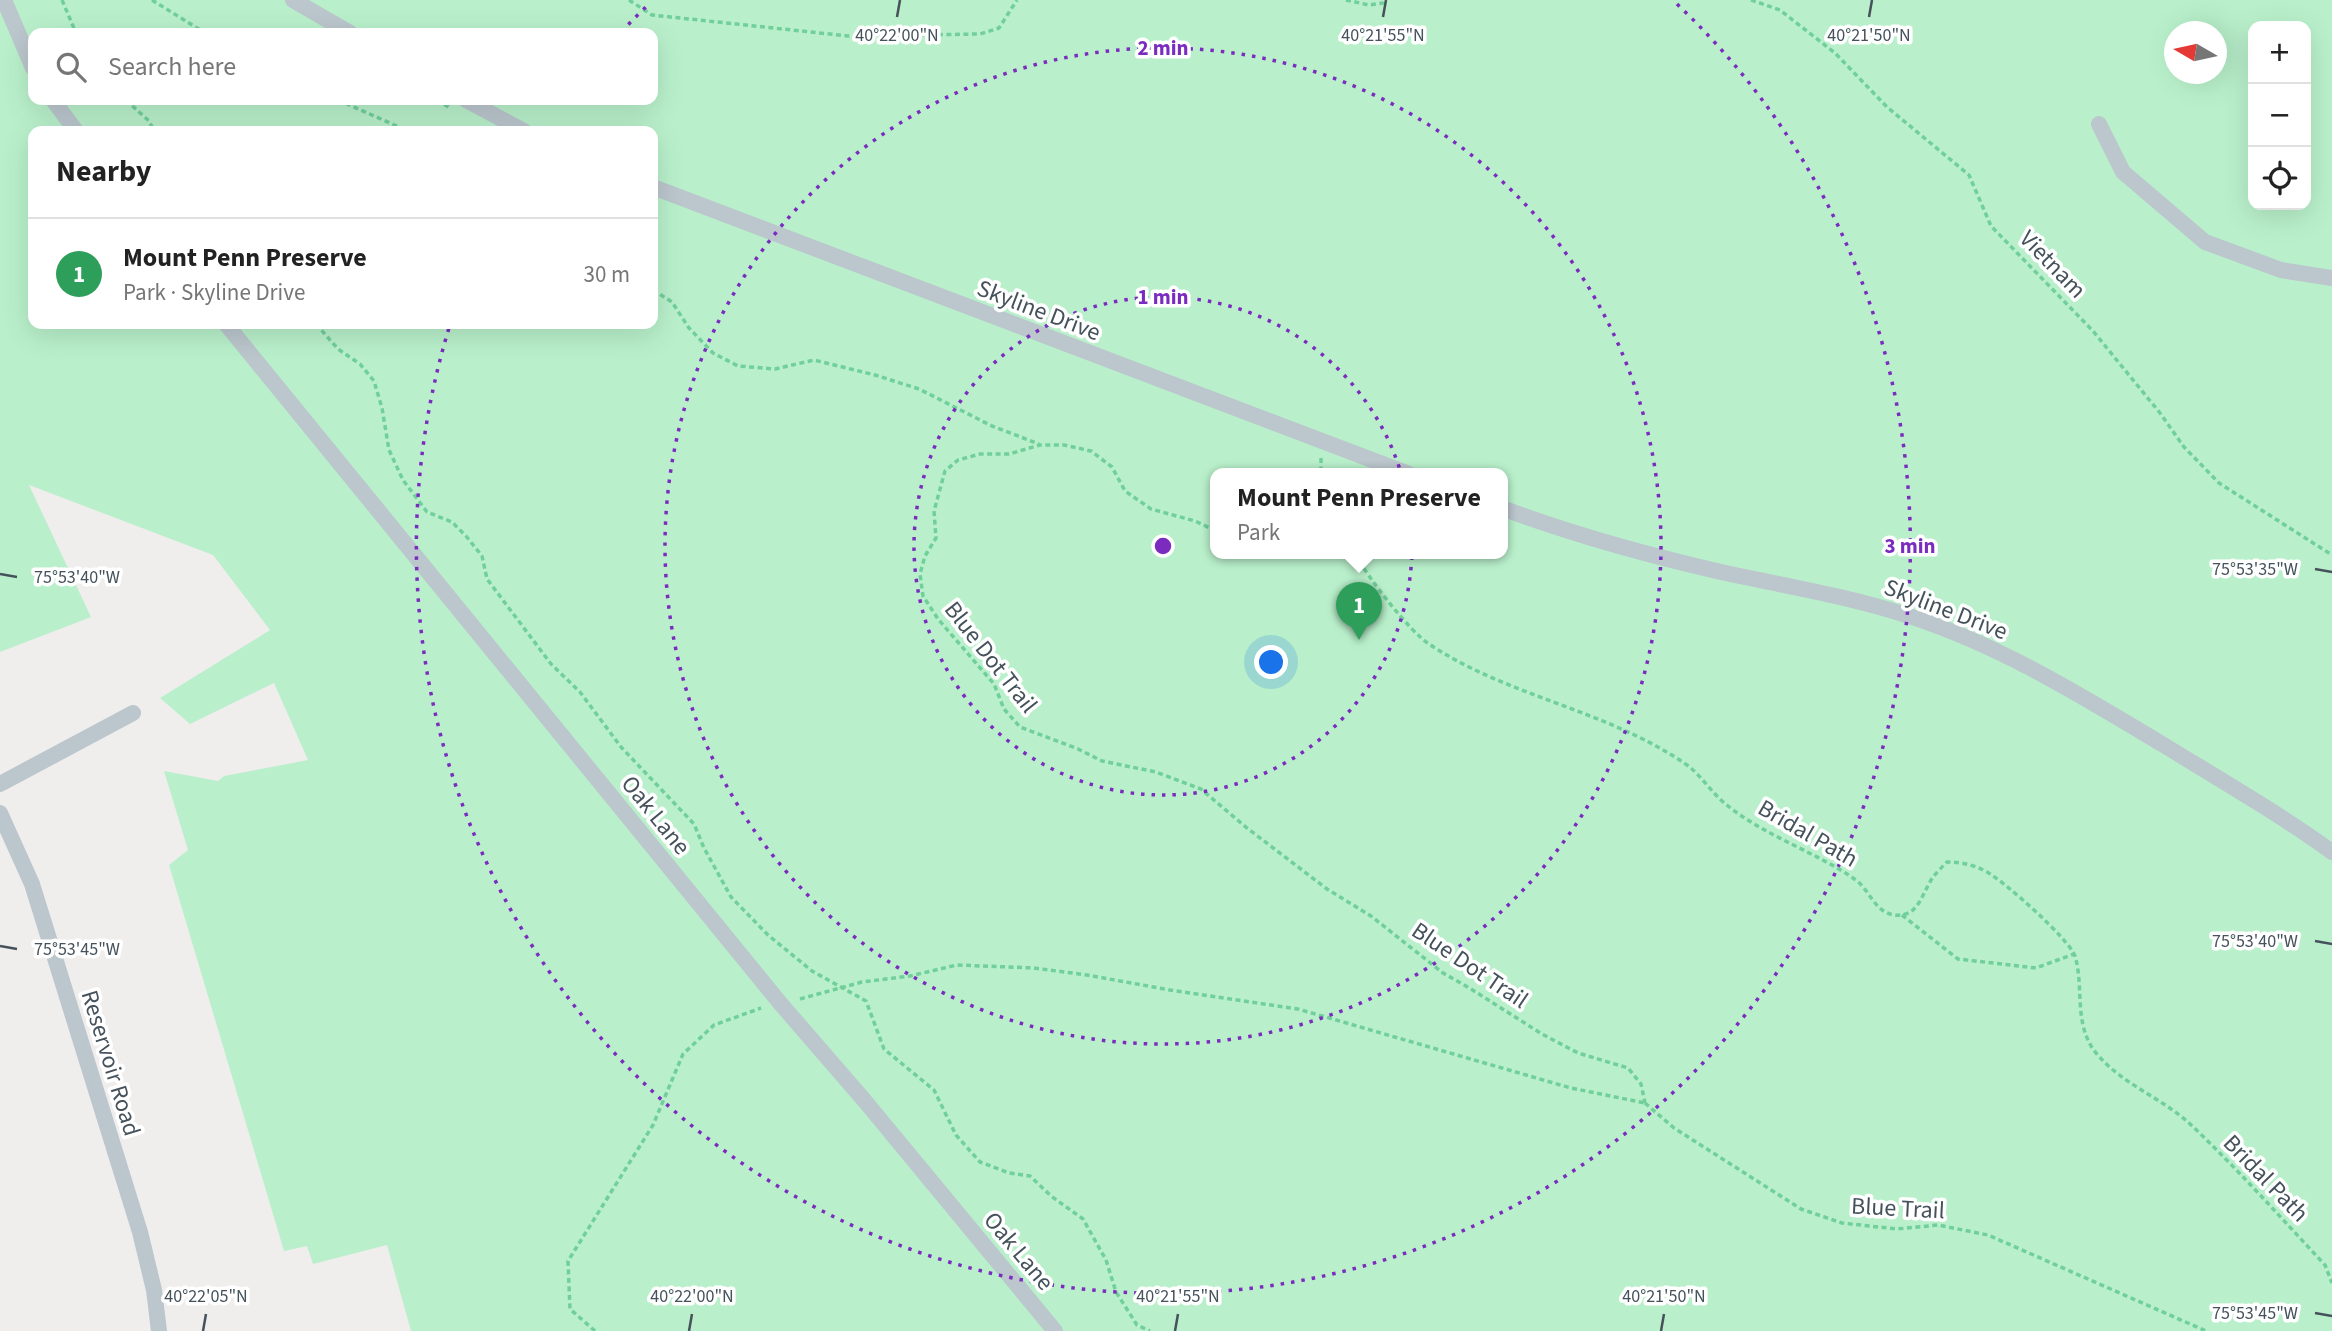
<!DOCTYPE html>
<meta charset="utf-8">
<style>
body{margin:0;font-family:"Source Sans 3",sans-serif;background:#f6f6f6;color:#222}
.controls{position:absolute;right:21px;top:21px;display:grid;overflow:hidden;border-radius:14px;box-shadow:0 7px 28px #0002}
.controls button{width:63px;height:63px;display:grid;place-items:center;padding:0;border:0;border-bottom:2px solid #e0e0e0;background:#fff;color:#222;font:35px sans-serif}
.compass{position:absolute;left:2164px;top:21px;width:63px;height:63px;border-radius:50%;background:#fff;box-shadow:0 7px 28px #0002;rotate:279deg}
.you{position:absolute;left:1272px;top:663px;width:24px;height:24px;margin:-18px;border:5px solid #fff;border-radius:50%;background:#1a73e8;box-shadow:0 0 0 10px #1a73e833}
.badge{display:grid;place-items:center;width:46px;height:46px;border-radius:50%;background:#7c3aed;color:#fff;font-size:23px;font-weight:700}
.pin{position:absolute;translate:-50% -58px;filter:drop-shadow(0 2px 4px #0008)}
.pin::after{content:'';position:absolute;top:37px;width:24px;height:21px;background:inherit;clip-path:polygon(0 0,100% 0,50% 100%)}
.popup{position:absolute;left:1210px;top:468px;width:298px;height:91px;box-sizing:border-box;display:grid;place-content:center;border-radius:14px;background:#fff;filter:drop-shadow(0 2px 5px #0005);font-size:23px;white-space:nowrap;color:#767676}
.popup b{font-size:26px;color:#222}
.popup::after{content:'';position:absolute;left:50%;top:100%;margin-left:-14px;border:14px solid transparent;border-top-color:#fff}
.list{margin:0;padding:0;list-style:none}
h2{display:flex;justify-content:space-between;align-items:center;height:91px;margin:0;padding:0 28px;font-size:30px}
h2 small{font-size:23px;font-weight:400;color:#767676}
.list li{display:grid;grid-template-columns:46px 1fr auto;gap:21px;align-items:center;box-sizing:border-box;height:112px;padding:0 28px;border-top:2px solid #e0e0e0}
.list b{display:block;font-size:26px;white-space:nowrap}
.list p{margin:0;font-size:23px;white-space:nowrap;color:#767676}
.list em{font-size:23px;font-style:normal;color:#767676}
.icon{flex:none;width:38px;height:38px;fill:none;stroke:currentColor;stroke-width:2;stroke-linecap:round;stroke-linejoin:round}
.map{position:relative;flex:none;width:2332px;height:1331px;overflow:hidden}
.search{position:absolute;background:#fff;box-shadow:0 7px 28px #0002;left:28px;top:28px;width:630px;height:77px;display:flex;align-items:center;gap:18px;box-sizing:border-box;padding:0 24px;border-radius:14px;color:#767676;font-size:26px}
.panel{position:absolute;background:#fff;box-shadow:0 7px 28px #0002;left:28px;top:126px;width:630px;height:203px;border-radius:14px}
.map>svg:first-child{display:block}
</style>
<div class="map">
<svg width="2332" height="1331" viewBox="0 0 2332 1331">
<rect width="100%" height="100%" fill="#f0eded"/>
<path fill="#b9f0cb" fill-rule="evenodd" d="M0 0H2332V1331H411L387 1245 313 1264 307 1246 284 1251 169 865 188 850 164 771 218 781 224 776 308 760 274 683 190 724 160 698 270 630 213 555 29 485 91 617 0 652ZM2253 26H2306V205H2253ZM2174 32H2216V74H2174ZM33 33H653V100H33ZM33 131H653V324H33ZM1216 474H1502V554H1216Z"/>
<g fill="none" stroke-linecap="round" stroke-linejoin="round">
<g stroke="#70cf9b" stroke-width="3.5" stroke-dasharray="5 3.5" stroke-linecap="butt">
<polyline points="62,0 76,33"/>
<polyline points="152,0 205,33"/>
<polyline points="629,0 652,15 848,36 980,34 999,28 1017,0"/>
<polyline points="1346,0 1369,5 1383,3 1383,0"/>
<polyline points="1751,0 1780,10 1835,53 1887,107 1969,175 1991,226 2093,331 2160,413 2184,447 2219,483 2332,555"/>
<polyline points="126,100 149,121 154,131"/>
<polyline points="338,100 408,131"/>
<polyline points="437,100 450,108"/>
<polyline points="653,290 672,302 689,328 713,353 738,366 775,369 814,360 875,375 919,389 992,426 1039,444"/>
<polyline points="316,324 338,349 360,364 374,381 382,408 389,450 403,480 427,512 452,522 466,536 482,556 487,579 551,664 580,692 621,747 694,824 704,848 731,897 768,935 812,971 866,1001 884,1049 934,1090 956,1135 980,1162 1009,1173 1030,1176 1051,1196 1083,1219 1106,1260 1116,1292 1137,1325 1150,1331"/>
<polyline points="1321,458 1321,474"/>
<polyline points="1216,531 1195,521 1151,509 1125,491 1112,467 1091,451 1064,445 1040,445 1009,454 980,454 958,460 945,471 934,511 936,538 925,556 920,574 923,596 938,619 994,684 1004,709 1020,727 1078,749 1102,761 1156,772 1201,789 1247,828 1327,889 1371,916 1443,973 1471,989 1542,1034 1578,1053 1628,1068 1641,1084 1645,1103"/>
<path d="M1355 554C1367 576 1409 631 1429 644 1508 697 1608 710 1687 765 1702 776 1713 795 1728 806 1767 837 1816 852 1856 880 1870 891 1875 912 1894 915 1901 916 1909 914 1914 909 1922 901 1926 887 1933 877 1937 872 1942 867 1947 862 1962 862 1974 865 1987 872 2005 882 2069 939 2075 956 2084 987 2074 1021 2093 1049 2117 1082 2159 1096 2189 1123 2237 1168 2280 1217 2325 1265L2332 1283"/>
<polyline points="1902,915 1958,959 2036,968 2074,954"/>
<polyline points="800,999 862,982 910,976 957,965 1034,968 1087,975 1170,990 1298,1009 1571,1088 1645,1103"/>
<polyline points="1645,1103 1674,1128 1801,1209 1842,1223 1897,1229 1938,1225 1988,1235 2206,1331"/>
<polyline points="595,1331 570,1309 568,1261 653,1125 683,1054 714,1025 761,1008"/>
</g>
<g stroke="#bbc6cd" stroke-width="16">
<polyline points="4,0 33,68"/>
<polyline points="293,0 350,33"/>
<polyline points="53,100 76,131"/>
<polyline points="466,100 524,131"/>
<polyline points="2099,124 2123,172 2205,242 2281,270 2332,278"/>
<polyline points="653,187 1409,474"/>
<polyline points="226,324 780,1003 864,1100 1055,1331"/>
<path d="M1502 508C1574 535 1647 555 1721 572 1785 586 1849 596 1912 617 2001 646 2082 696 2162 744 2219 779 2278 813 2332 852"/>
<polyline points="0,784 133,713"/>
<polyline points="0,813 32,884 140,1232 154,1290 159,1331"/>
</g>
</g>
<path fill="none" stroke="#45525b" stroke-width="2.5" d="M897 17 900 0M1383 17 1386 0M1869 17 1872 0M2315 569 2332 572M0 574 17 577M2315 941 2332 944M0 946 17 949M2315 1313 2332 1316M203 1331 206 1314M689 1331 692 1314M1175 1331 1178 1314M1661 1331 1664 1314"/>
<g fill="none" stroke="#7b2cbf" stroke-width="3.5" stroke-dasharray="3.5 7">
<circle cx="1163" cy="546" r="249"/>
<circle cx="1163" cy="546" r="498"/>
<path d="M621 32A747 747 0 0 1 649 4M1677 4A747 747 0 1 1 449 328"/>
</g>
<g text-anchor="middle" stroke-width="7" stroke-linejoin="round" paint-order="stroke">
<g font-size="24" fill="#45525b" stroke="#fff">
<text transform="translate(2053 264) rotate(46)" y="8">Vietnam</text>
<text transform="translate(1039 310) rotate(21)" y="8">Skyline Drive</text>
<text transform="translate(1946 609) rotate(21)" y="8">Skyline Drive</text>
<text transform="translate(991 657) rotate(52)" y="8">Blue Dot Trail</text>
<text transform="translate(656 815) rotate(51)" y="8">Oak Lane</text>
<text transform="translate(1808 833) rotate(30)" y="8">Bridal Path</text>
<text transform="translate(1470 965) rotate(34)" y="8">Blue Dot Trail</text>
<text transform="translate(111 1063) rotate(73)" y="8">Reservoir Road</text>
<text transform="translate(2266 1178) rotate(46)" y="8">Bridal Path</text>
<text transform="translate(1898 1208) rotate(3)" y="8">Blue Trail</text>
<text transform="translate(1019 1251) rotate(50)" y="8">Oak Lane</text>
</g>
</g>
<g font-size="18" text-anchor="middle" fill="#45525b" stroke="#fff" stroke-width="7" stroke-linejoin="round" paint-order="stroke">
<text x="897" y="41">40°22'00"N</text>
<text x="1383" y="41">40°21'55"N</text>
<text x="1869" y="41">40°21'50"N</text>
<text x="2255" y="575">75°53'35"W</text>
<text x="77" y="583">75°53'40"W</text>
<text x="2255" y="947">75°53'40"W</text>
<text x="77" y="955">75°53'45"W</text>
<text x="206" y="1302">40°22'05"N</text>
<text x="692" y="1302">40°22'00"N</text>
<text x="1178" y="1302">40°21'55"N</text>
<text x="1664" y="1302">40°21'50"N</text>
<text x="2255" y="1319">75°53'45"W</text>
</g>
<circle cx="1163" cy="546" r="10" fill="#7b2cbf" stroke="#fff" stroke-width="3.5"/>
<g font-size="21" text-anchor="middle" font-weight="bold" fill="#7b2cbf" stroke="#fff" stroke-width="7" stroke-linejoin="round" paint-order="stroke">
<text x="1163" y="55">2 min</text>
<text x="1163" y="304">1 min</text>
<text x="1910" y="553">3 min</text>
</g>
</svg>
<div class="controls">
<button>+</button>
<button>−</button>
<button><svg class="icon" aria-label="locate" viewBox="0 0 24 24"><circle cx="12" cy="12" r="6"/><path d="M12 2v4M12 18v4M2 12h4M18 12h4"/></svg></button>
</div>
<svg class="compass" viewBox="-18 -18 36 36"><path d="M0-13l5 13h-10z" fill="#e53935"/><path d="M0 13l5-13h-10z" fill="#767676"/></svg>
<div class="you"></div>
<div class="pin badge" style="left:1359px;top:640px;background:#2e9e5b">1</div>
<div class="popup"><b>Mount Penn Preserve</b>Park</div>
<div class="search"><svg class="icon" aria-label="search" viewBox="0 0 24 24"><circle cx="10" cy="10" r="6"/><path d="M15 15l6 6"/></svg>Search here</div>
<section class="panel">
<h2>Nearby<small></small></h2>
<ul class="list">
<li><span class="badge" style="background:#2e9e5b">1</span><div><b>Mount Penn Preserve</b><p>Park · Skyline Drive</p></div><em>30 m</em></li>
</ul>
</section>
</div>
